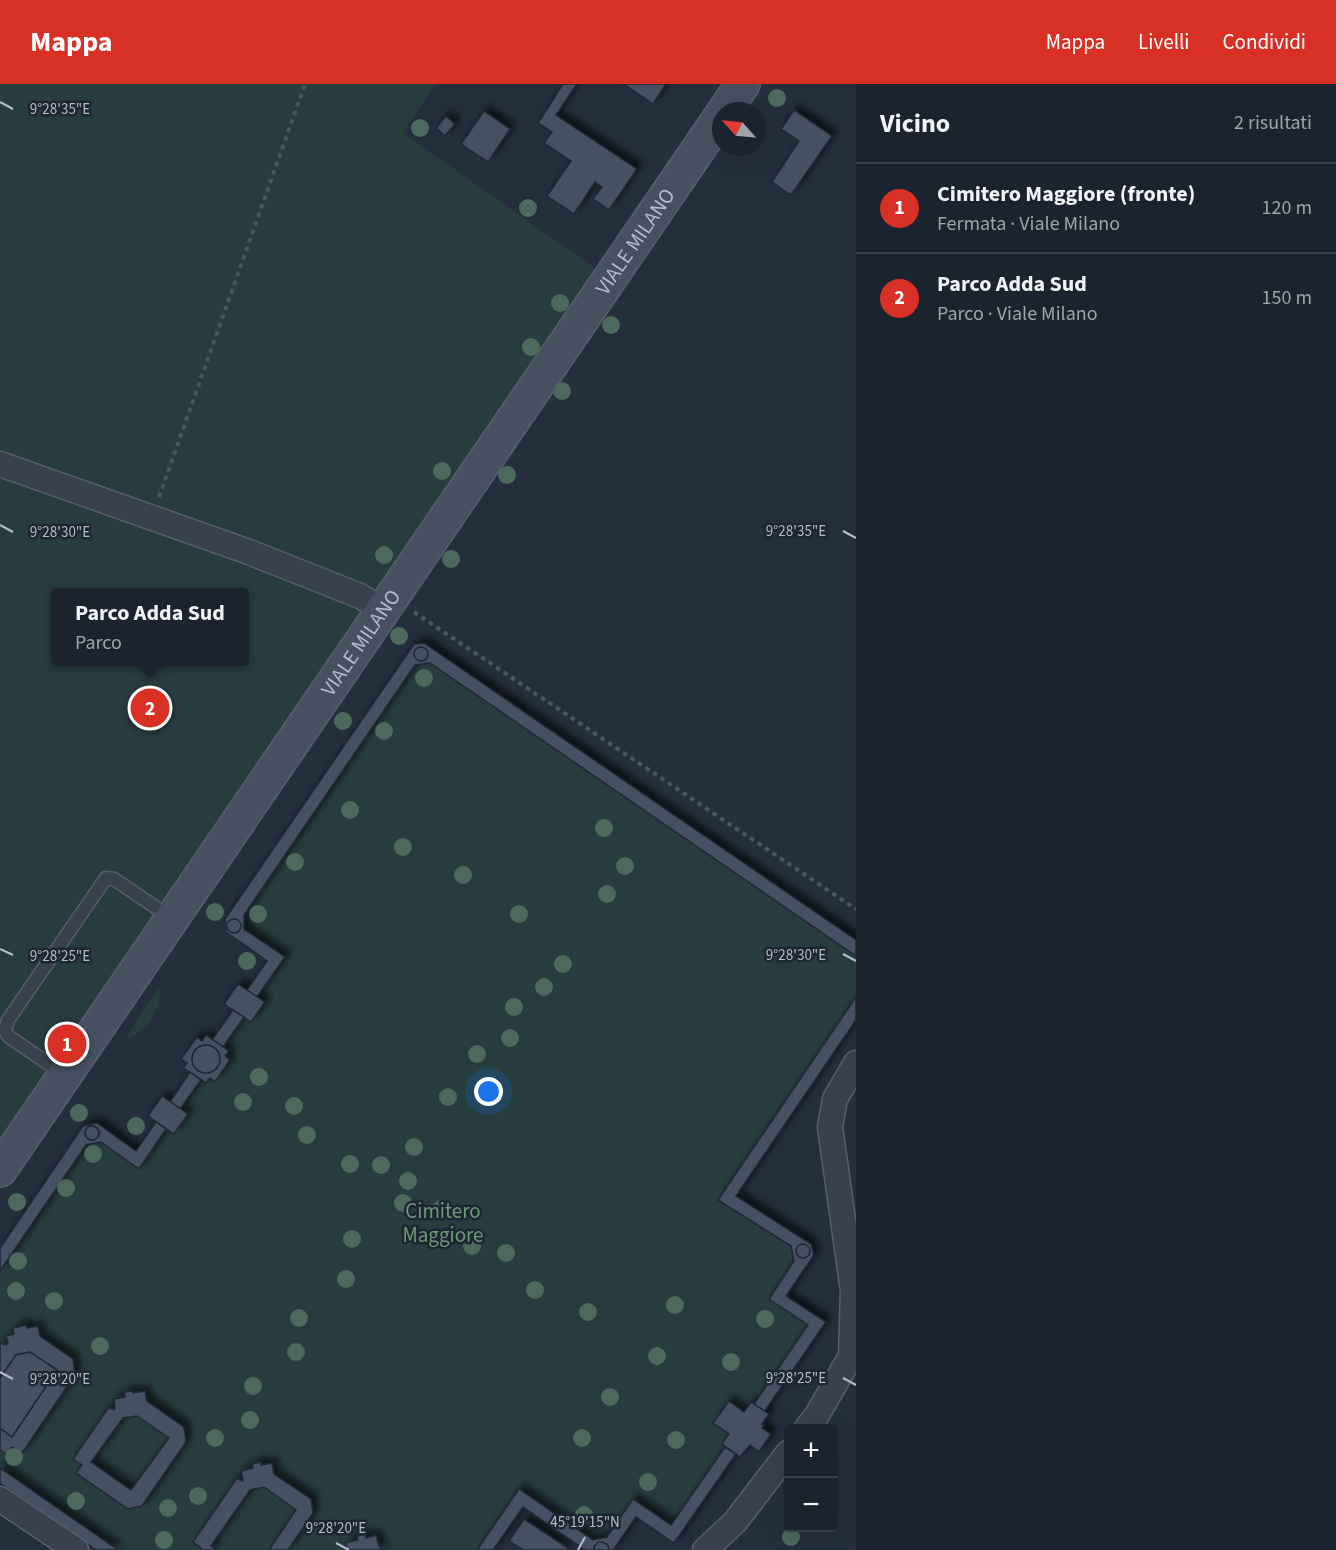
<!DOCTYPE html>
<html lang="it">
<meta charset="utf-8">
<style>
body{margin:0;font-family:"Source Sans 3",sans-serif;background:#282f3a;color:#f1f3f6}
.controls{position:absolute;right:18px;bottom:18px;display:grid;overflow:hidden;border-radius:6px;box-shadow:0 6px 24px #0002}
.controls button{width:54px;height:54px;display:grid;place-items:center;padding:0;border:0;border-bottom:2px solid #39404a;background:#1b232e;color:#f1f3f6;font:30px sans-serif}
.compass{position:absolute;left:712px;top:18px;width:54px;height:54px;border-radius:50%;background:#1b232e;box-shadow:0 6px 24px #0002;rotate:297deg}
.you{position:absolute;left:489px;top:1008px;width:21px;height:21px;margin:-15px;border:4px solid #fff;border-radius:50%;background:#1a73e8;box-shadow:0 0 0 9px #1a73e833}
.badge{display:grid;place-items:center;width:39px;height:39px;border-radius:50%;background:#d93025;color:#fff;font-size:20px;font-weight:700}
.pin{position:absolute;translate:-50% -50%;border:3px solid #fff;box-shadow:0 2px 6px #0006}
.popup{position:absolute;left:51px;top:504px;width:198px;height:78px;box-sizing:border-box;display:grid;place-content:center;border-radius:6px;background:#1b232e;filter:drop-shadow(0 2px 4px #0005);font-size:20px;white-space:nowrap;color:#a0a4aa}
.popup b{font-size:22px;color:#f1f3f6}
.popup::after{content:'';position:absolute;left:50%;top:100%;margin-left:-12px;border:12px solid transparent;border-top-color:#1b232e}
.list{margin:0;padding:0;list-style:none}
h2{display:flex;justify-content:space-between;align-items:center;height:78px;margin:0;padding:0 24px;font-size:26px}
h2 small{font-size:20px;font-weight:400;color:#a0a4aa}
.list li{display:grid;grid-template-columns:39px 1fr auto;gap:18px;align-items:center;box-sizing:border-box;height:90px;padding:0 24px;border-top:2px solid #39404a}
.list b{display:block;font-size:22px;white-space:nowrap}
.list p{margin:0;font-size:20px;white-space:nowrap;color:#a0a4aa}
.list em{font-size:20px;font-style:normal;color:#a0a4aa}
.map{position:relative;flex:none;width:856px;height:1466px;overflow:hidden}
header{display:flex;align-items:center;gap:36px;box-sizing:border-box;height:84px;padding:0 30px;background:#d93025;color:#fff}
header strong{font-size:28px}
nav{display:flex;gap:33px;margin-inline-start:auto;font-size:21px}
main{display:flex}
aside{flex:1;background:#1b232e}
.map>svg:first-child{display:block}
</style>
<header>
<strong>Mappa</strong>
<nav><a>Mappa</a><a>Livelli</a><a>Condividi</a></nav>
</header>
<main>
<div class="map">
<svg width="856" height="1466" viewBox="0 0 856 1466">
<defs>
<filter id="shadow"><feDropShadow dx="5.5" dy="-5.5" stdDeviation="3" flood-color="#0009"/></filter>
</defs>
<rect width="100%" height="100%" fill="#242f3e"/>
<g fill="#263c3f" fill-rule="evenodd">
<path d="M0 0H435L403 49 599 187 0 1062ZM56 508H244V578H56Z"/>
<polygon points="414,560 856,856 856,936 736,1112 811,1160 814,1171 787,1212 826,1238 765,1327 769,1330 763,1340 762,1344 771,1350 759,1368 750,1361 747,1363 740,1373 735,1370 674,1459 636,1433 613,1466 585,1466 523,1423 493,1466 96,1466 0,1399 0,1164 83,1042 97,1039 136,1067 156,1038 148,1032 162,1012 170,1018 190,989 183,984 187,979 181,975 197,953 202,956 206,951 213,955 233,926 224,920 238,900 247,905 267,877 226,848 225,835"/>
<path d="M160 904C162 925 146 949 126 955L143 925Z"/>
</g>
<g fill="#455162" stroke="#1f2835" stroke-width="1.5" fill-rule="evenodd" filter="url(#shadow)">
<polygon points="563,0 577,0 556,31 637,85 609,126 593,115 602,103 595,98 574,130 547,112 571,77 544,59 552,48 538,39"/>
<polygon points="624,0 666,0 653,20"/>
<polygon points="794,26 832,52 791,111 772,98 799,57 781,45"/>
<polygon points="484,27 510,45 488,78 461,60"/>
<polygon points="446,32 455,40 445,52 436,44"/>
<polygon points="424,559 856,856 856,872 430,579 415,581 244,831 244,845 285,873 257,913 247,906 267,877 226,848 225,835 414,560"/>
<circle cx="421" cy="570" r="7"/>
<circle cx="234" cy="842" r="7"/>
<polygon points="238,900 265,918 251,938 224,920"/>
<polygon points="856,913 856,936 736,1112 811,1160 814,1171 786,1212 826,1238 764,1328 754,1320 808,1241 769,1215 794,1177 791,1162 718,1116"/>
<polygon points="233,926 244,933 223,963 212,956"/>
<polygon points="206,951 229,967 225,972 230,976 215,998 210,994 206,999 183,984 187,979 181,975 197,953 202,957"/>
<circle cx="206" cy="975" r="14"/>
<polygon points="190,988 201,996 180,1025 170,1018"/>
<polygon points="162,1012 188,1030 174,1050 148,1032"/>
<polygon points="156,1038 166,1045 139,1085 101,1058 86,1061 0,1187 0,1164 83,1042 97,1039 136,1067"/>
<circle cx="92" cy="1049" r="7"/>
<circle cx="92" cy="1049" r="7"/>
<circle cx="803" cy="1167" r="7"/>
<polygon points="26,1241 27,1244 38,1242 40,1252 73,1275 75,1291 22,1369 12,1363 7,1371 0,1366 0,1344 12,1353 57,1286 30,1268 16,1271 0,1294 0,1259 6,1261 8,1259 6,1252 14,1250 13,1244"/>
<polygon points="30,1268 57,1286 12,1353 0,1344 0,1294 16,1271"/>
<path d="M132 1307 133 1309 145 1307 147 1317 184 1343 186 1358 142 1422 128 1425 76 1389 82 1381 73 1375 109 1323 114 1326 115 1324 114 1315 125 1313 124 1308ZM137 1332 169 1354 131 1406 91 1378 123 1334Z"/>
<polygon points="729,1317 744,1328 751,1318 769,1330 762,1340 764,1341 762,1344 771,1350 759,1368 750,1361 740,1373 722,1360 729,1350 713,1339"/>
<polygon points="725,1363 736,1370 674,1459 636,1433 613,1466 585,1466 523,1423 493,1466 477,1466 519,1405 593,1456 607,1453 633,1415 671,1441"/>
<polygon points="261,1378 261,1381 272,1379 274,1390 311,1415 313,1429 288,1466 269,1466 296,1426 264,1403 250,1406 211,1462 217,1466 200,1466 201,1464 193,1458 237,1394 242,1397 243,1396 241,1387 253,1384 252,1380"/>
<polygon points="0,1384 118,1466 96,1466 0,1399"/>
<polygon points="524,1435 568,1464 567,1466 523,1466 509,1457"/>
<polygon points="365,1450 366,1454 376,1451 379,1462 384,1466 347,1466 345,1459 358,1456 357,1452"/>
<polygon points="598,1458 603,1458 608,1461 609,1466 594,1466 594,1463"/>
</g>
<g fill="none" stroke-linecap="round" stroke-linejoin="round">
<defs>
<polyline id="lane" points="63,990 8,952 5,947 8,936 106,794 114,795 170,833"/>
<g id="street">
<polyline points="0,380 249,468 360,512 382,525"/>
<polyline points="807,1344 817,1331 851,1272 853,1207 830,1043 835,1015 856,979"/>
<polyline points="0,1415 76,1466"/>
<polyline points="705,1466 735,1438 788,1369"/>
</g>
<g id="secondary">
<polyline points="724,27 743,0"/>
<path id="s1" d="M0 1086 721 32"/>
</g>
</defs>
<use href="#lane" stroke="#565f6c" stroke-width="15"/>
<use href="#street" stroke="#565f6c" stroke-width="27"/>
<use href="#secondary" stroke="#565f6c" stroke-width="36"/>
<g stroke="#44595c" stroke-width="4" stroke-dasharray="4.5 4.5" stroke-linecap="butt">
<polyline points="159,413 305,0"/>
<polyline points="414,528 856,825"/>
</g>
<use href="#lane" stroke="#38414e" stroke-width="12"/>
<use href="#street" stroke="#38414e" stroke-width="24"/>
<use href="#secondary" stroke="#465061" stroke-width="33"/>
</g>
<g fill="#4b6a5d">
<circle cx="777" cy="14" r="9"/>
<circle cx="420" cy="44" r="9"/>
<circle cx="528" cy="124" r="9"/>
<circle cx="560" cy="219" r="9"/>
<circle cx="611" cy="241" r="9"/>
<circle cx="531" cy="263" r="9"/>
<circle cx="562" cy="307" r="9"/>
<circle cx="442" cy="387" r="9"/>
<circle cx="507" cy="391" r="9"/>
<circle cx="384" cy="471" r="9"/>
<circle cx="451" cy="475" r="9"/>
<circle cx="399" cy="552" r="9"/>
<circle cx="424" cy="594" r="9"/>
<circle cx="343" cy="637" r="9"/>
<circle cx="384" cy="647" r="9"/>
<circle cx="350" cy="726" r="9"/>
<circle cx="604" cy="744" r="9"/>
<circle cx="403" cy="763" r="9"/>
<circle cx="295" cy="778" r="9"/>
<circle cx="625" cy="782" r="9"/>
<circle cx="463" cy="791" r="9"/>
<circle cx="607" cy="810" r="9"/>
<circle cx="215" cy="828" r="9"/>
<circle cx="258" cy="830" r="9"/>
<circle cx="519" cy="830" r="9"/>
<circle cx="247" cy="877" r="9"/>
<circle cx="563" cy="880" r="9"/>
<circle cx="544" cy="903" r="9"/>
<circle cx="514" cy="923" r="9"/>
<circle cx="510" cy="954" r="9"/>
<circle cx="477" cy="970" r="9"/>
<circle cx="259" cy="993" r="9"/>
<circle cx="448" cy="1013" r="9"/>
<circle cx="243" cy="1018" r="9"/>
<circle cx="294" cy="1022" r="9"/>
<circle cx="79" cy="1029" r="9"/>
<circle cx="136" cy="1042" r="9"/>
<circle cx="307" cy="1051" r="9"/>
<circle cx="414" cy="1063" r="9"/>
<circle cx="93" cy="1070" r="9"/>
<circle cx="350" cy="1080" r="9"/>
<circle cx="381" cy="1081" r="9"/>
<circle cx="408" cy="1097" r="9"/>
<circle cx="66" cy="1104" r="9"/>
<circle cx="17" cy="1118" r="9"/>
<circle cx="403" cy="1119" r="9"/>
<circle cx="441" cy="1125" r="9"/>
<circle cx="352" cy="1155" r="9"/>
<circle cx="472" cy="1162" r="9"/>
<circle cx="506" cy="1169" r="9"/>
<circle cx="18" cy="1177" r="9"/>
<circle cx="346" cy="1195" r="9"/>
<circle cx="535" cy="1206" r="9"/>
<circle cx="16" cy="1207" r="9"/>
<circle cx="54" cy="1217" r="9"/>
<circle cx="675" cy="1221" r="9"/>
<circle cx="588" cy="1228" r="9"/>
<circle cx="299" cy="1234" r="9"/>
<circle cx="765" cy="1235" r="9"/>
<circle cx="100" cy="1262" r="9"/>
<circle cx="296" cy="1268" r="9"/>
<circle cx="657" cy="1272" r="9"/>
<circle cx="731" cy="1278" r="9"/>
<circle cx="253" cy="1302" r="9"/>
<circle cx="610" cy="1313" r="9"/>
<circle cx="250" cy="1336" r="9"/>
<circle cx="215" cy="1354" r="9"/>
<circle cx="582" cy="1354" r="9"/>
<circle cx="676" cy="1356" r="9"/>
<circle cx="14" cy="1373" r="9"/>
<circle cx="648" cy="1398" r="9"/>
<circle cx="198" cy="1412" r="9"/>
<circle cx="76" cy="1417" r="9"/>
<circle cx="168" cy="1424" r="9"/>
<circle cx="584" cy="1431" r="9"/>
<circle cx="791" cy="1453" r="9"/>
<circle cx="164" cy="1456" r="9"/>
</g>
<path fill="none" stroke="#b4bcc9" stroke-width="2" d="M0 18 13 25M0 441 13 448M843 447 856 454M0 865 13 871M843 870 856 877M0 1288 13 1295M843 1294 856 1301M336 1459 349 1466M578 1466 585 1453"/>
<g text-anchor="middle" stroke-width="5" stroke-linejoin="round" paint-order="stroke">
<g font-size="21" fill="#b4bcc9" stroke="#1d2633">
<text dy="7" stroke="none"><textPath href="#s1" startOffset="1125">VIALE MILANO</textPath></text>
<text dy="7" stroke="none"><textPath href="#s1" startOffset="639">VIALE MILANO</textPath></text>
</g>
<g font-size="21" fill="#6b9a76" stroke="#1d2633">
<text x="443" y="1134">Cimitero<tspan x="443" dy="24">Maggiore</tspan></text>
</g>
</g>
<g font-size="15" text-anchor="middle" fill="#b4bcc9" stroke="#1d2633" stroke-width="5" stroke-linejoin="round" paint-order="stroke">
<text x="60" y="30">9°28'35"E</text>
<text x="796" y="452">9°28'35"E</text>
<text x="60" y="453">9°28'30"E</text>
<text x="796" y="876">9°28'30"E</text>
<text x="60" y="877">9°28'25"E</text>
<text x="796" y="1299">9°28'25"E</text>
<text x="60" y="1300">9°28'20"E</text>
<text x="585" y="1443">45°19'15"N</text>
<text x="336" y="1449">9°28'20"E</text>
</g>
</svg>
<div class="controls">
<button>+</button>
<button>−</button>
</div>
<svg class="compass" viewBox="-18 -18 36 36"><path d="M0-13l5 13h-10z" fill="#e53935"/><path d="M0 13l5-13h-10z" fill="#a0a4aa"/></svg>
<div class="you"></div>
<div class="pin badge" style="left:67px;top:960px">1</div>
<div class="pin badge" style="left:150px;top:624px">2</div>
<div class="popup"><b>Parco Adda Sud</b>Parco</div>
</div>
<aside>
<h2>Vicino<small>2 risultati</small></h2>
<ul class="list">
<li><span class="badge">1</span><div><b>Cimitero Maggiore (fronte)</b><p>Fermata · Viale Milano</p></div><em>120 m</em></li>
<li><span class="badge">2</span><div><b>Parco Adda Sud</b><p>Parco · Viale Milano</p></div><em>150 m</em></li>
</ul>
</aside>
</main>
